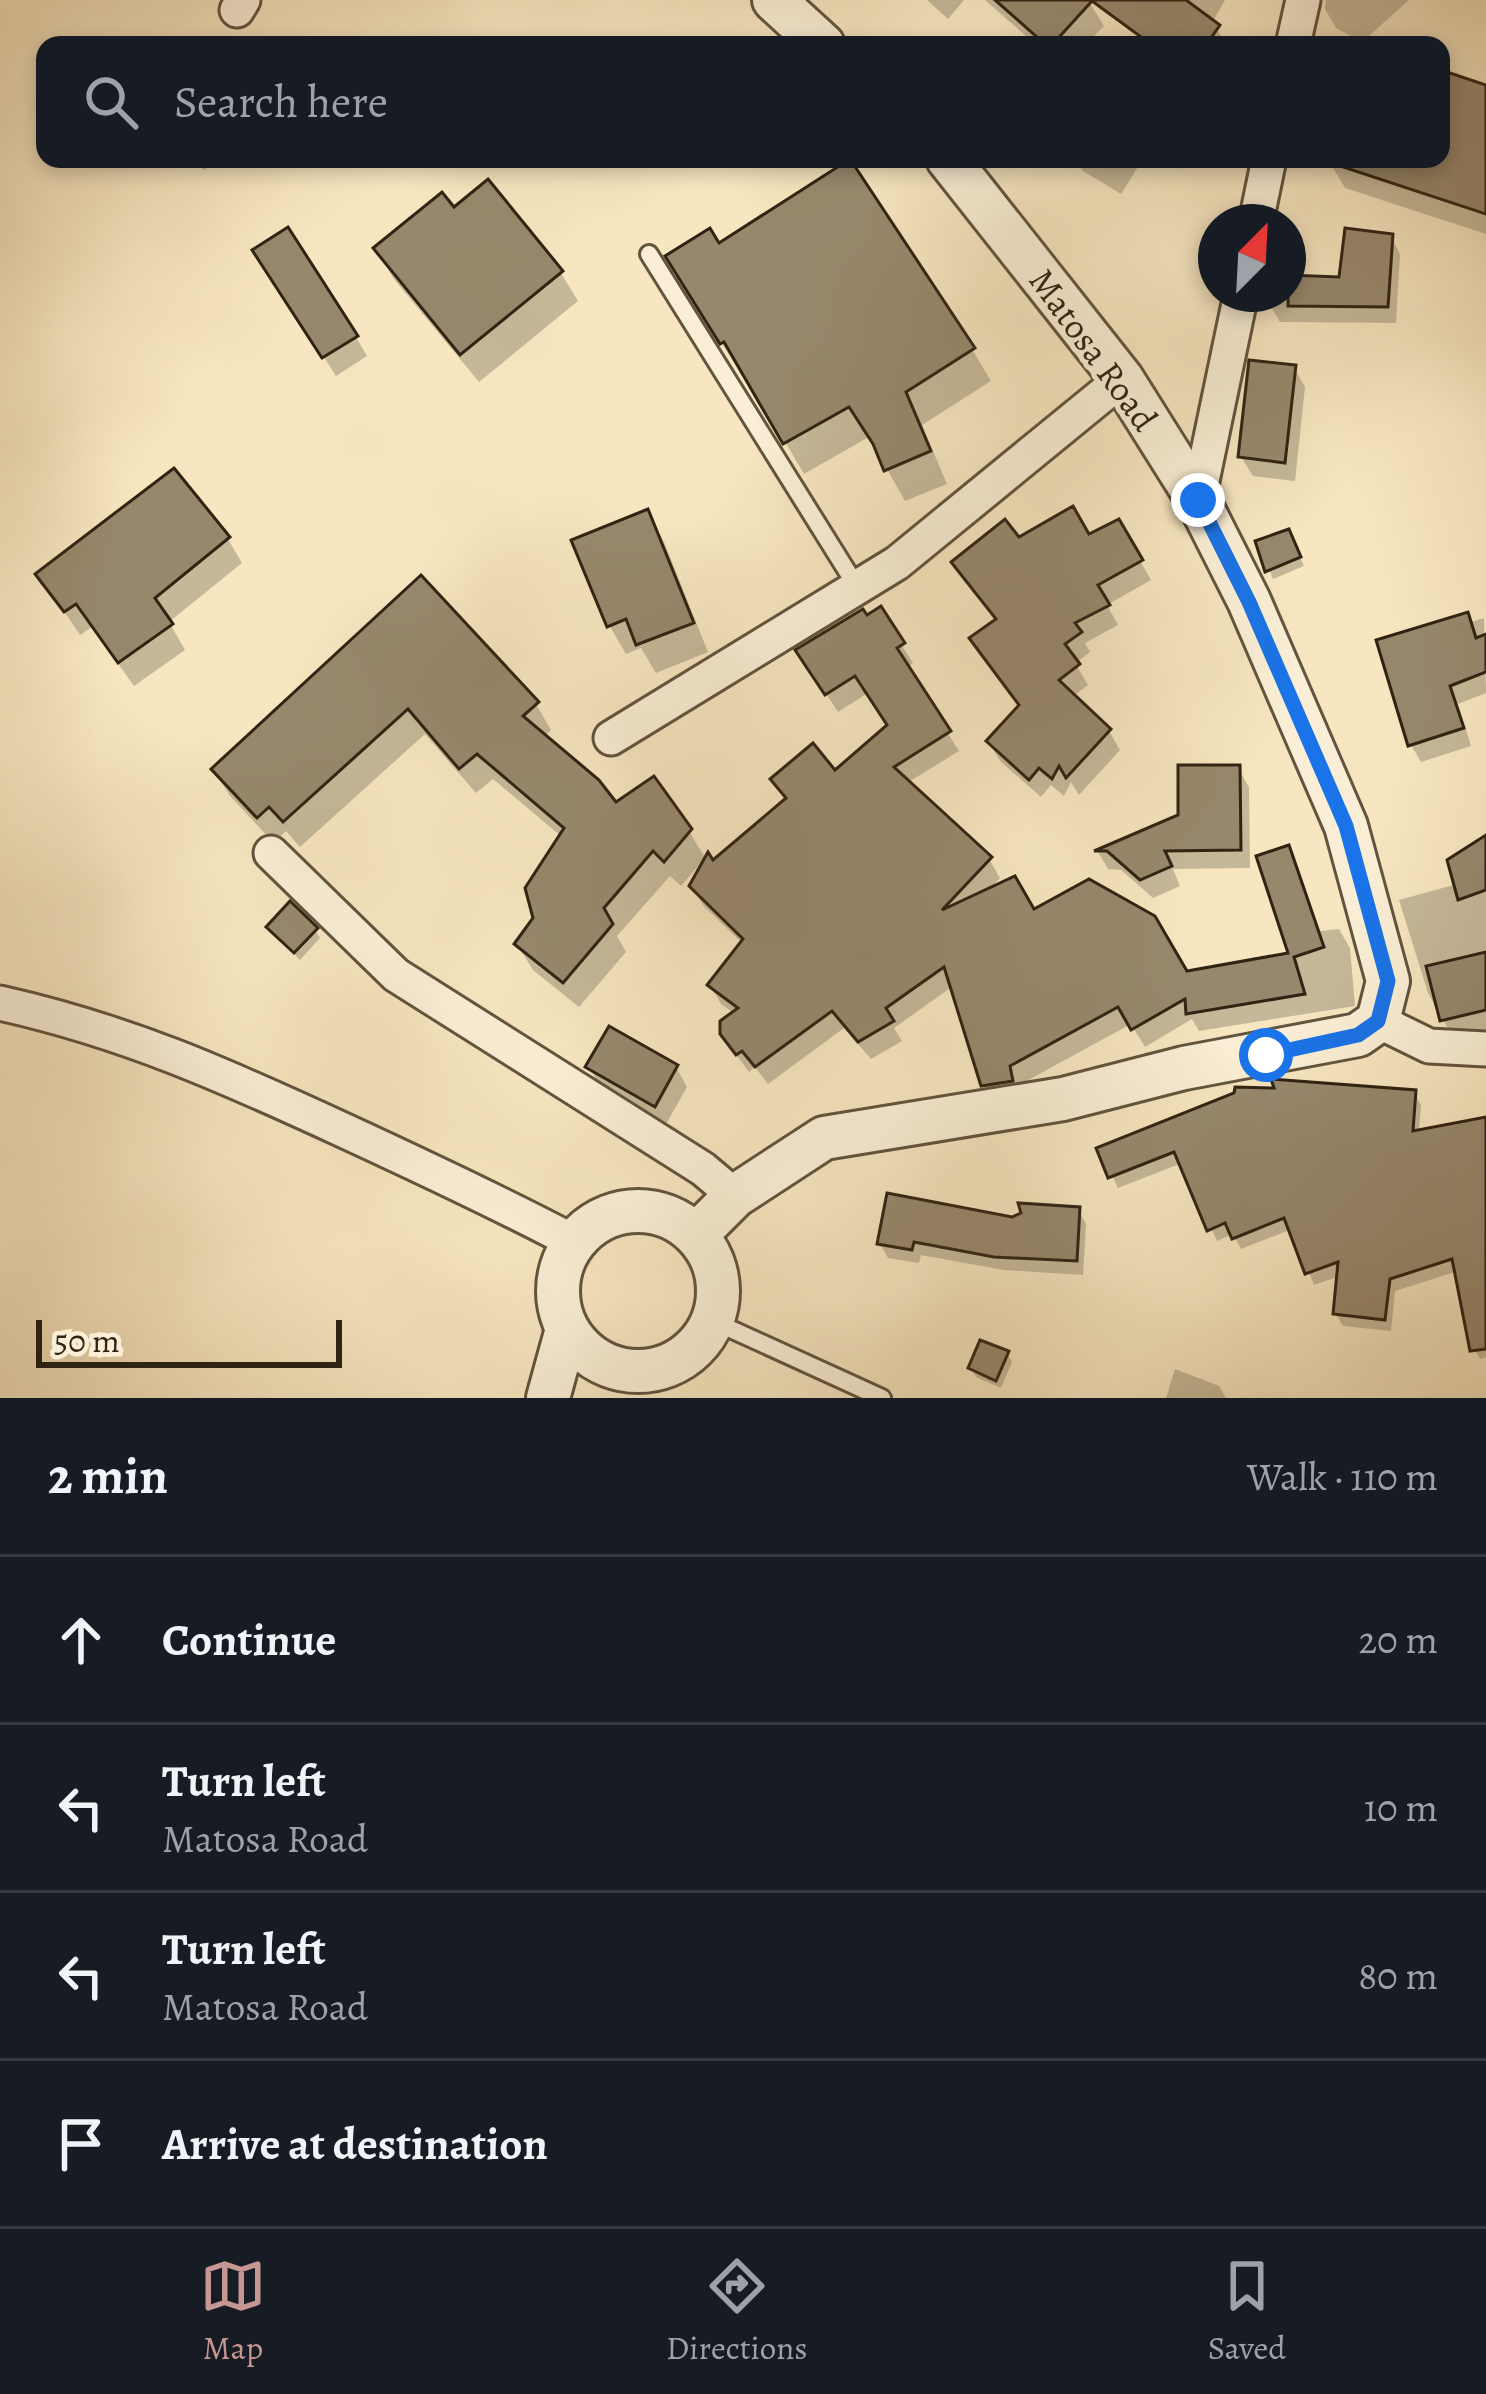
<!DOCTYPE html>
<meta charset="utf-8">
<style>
body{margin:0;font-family:Alegreya,serif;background:#242831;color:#f1f3f6}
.compass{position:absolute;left:1198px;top:204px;width:108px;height:108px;border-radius:50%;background:#171b24;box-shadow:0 6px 18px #0003;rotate:24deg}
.scale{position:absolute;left:36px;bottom:30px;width:306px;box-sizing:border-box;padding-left:12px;border:6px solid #302313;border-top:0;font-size:33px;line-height:42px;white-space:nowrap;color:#302313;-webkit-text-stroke:9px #faefd6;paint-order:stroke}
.stop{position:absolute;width:36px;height:36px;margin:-27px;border:9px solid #1a73e8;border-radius:50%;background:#fff}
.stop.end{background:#1a73e8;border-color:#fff;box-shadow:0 3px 12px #0008}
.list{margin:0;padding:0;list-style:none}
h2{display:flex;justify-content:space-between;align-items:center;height:156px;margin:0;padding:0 48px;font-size:51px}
h2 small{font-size:39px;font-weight:400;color:#9ea1a6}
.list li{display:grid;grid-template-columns:78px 1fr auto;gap:36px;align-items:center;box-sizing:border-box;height:168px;padding:0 48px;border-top:3px solid #363941}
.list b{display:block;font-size:45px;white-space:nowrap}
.list p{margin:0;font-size:39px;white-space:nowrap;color:#9ea1a6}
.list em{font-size:39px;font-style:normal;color:#9ea1a6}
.icon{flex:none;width:66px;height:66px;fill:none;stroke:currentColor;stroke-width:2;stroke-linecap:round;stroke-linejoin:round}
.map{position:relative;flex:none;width:1486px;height:1398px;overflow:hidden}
.search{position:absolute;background:#171b24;box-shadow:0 6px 18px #0003;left:36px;right:36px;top:36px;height:132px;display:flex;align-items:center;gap:30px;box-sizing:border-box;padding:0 42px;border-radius:24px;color:#9ea1a6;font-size:45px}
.sheet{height:828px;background:#171b24}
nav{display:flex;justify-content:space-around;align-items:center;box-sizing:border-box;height:168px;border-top:3px solid #363941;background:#171b24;font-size:33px;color:#9ea1a6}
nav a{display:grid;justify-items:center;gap:6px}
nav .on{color:#c59692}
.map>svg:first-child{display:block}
</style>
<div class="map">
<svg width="1486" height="1398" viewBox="0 0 1486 1398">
<rect width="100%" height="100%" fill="#f7e6c0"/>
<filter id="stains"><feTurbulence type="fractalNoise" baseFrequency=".00167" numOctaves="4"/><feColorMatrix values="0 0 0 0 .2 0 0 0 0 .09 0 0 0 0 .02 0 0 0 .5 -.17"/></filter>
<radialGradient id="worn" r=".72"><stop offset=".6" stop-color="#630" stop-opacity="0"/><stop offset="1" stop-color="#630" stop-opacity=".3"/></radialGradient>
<g fill="#0003">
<polygon points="927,0 964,0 948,19"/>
<polygon points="985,0 1088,0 1104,26 1093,37 1098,45 1036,45"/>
<polygon points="1166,0 1225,0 1212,23 1228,45 1137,45"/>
<polygon points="1326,0 1409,0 1362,42 1336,28 1325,9"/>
<polygon points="1441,73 1486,88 1486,234 1345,188 1329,161 1441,159"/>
<polygon points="196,159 221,159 204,170"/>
<polygon points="1076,159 1143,159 1121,194 1083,171"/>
<polygon points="454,211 561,273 578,301 479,382 393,278 377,249"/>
<polygon points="1391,237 1400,254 1396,323 1280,322 1270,305 1272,294 1288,294 1288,278 1341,280"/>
<polygon points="718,247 972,349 991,381 922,425 947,484 905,501 869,437 804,474 744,372 741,374 688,289"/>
<polygon points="267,269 356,337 367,356 336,376"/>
<polygon points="1294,368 1305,387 1295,481 1253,476 1241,457"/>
<polygon points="647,513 664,542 708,652 656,673 641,648 626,654 609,625"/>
<polygon points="1118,523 1151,580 1107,605 1118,625 1085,643 1090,652 1075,663 1088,685 1072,697 1109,731 1120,750 1079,795 1071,782 1064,796 1051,785 1041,797 1000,761 989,742 1021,708 984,658 997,621 955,562 1018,540 1088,538"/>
<polygon points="228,539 242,563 169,622 185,650 134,686 92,627 80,635 39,574"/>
<polygon points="1293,541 1304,566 1273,579 1258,543"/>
<polygon points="421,579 536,704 551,730 544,737 615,806 689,831 705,858 681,886 670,876 617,936 626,952 579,1007 533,970 517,944 536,919 562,837 493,779 476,793 425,734 300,847 286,831 274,843 230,796 214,770"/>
<polygon points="880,610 913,663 906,668 959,751 907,783 989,859 1000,878 986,893 1185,974 1292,955 1287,849 1298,867 1320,931 1339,929 1350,948 1355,1006 1199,1031 1192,1019 1145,1047 1131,1024 1019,1085 995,1104 984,1085 953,986 894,1028 902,1041 871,1059 844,1028 768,1084 755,1067 749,1072 735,1053 735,1014 721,1004 710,985 743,944 703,905 692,886 787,801 774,780 835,774 890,727 868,693 838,712 810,669"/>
<polygon points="1484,618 1486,693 1458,704 1471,746 1421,762 1411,745 1471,622"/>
<polygon points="1238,768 1249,787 1250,868 1173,869 1180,886 1153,898 1121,870 1108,869 1098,852 1181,817"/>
<polygon points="1486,838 1486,1034 1455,1041 1428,993 1399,900 1457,884"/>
<polygon points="270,928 315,930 320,938 300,960"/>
<polygon points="589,1067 676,1067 687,1087 666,1124 600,1086"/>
<polygon points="1414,1093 1421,1105 1419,1132 1486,1120 1486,1357 1480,1359 1473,1347 1458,1271 1395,1291 1391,1331 1343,1326 1336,1314 1340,1276 1314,1285 1292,1229 1241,1249 1233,1234 1217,1241 1182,1163 1118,1188 1100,1150"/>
<polygon points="1078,1210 1086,1224 1083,1275 1004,1270 921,1255 919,1263 888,1258 880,1243"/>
<polygon points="1007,1353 1012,1362 1001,1388 976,1377 971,1368"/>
<polygon points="1175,1369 1219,1386 1226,1398 1166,1398"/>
</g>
<g fill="#97886d" stroke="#302313" stroke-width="3">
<polygon points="995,0 1186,0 1220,25 1206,45 1152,45 1092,1 1052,45 1046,45"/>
<polygon points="1441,70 1486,85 1486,214 1337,165 1338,159 1441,159"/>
<polygon points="850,159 975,348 906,392 931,451 884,471 873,444 849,407 783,444 724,342 720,344 665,256 710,228 719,243"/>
<polygon points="488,179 563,271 460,355 373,248 442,192 454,207"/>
<polygon points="288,227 358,336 322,358 252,250"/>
<polygon points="1345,228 1393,234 1388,307 1288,306 1288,275 1339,277"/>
<polygon points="1249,360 1296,365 1285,463 1238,457"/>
<polygon points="174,468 230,537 155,598 173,624 118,663 76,604 64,612 35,574"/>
<polygon points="1073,506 1089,534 1119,519 1143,560 1098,585 1110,605 1075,623 1082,632 1065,644 1080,664 1059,680 1111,729 1066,778 1059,766 1052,779 1039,768 1029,780 986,741 1019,705 969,638 996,619 951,562 1005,519 1019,537"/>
<polygon points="648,509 694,623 636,645 626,619 607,627 571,540"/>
<polygon points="1289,529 1301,557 1265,572 1255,541"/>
<polygon points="421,575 539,702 523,716 599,780 616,802 654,776 692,829 664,862 653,851 604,908 613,924 563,983 514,944 533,918 525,888 564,828 477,754 459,769 408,709 283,822 269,807 257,818 211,769"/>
<polygon points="881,606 905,643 897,648 951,731 894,767 992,857 942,910 1015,876 1034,909 1089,879 1155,916 1187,971 1288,953 1256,856 1289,845 1324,947 1294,957 1305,994 1186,1014 1185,999 1131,1030 1118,1007 1010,1066 1013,1081 981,1086 944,967 886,1008 894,1021 858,1042 832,1011 755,1067 742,1051 736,1055 720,1034 720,1021 738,1008 707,985 743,939 689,886 708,852 713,860 786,798 770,779 813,743 835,770 887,725 855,676 825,695 795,650 863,609 867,615"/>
<polygon points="1468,612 1476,638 1486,634 1486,672 1450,686 1464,728 1408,746 1376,640"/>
<polygon points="1178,765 1240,765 1241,850 1165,851 1172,866 1140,880 1107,851 1094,851 1178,815"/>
<polygon points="1486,835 1486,890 1458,900 1447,860"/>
<polygon points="290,901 318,928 294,953 266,927"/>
<polygon points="1486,952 1486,1010 1440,1021 1426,966"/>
<polygon points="609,1026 678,1065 655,1107 585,1067"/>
<polygon points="1271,1079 1416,1090 1413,1131 1486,1117 1486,1349 1470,1351 1452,1259 1390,1279 1385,1320 1333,1314 1338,1262 1305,1274 1284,1218 1232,1239 1225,1223 1207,1231 1174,1152 1108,1178 1096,1148 1234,1093 1235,1087 1274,1088"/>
<polygon points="887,1193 1012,1217 1021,1213 1018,1203 1080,1207 1077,1261 994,1257 914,1242 912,1250 877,1244"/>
<polygon points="980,1340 1009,1351 996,1381 968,1368"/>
</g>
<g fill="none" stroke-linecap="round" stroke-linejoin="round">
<defs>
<g id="service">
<polyline points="649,254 857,587"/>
<polyline points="713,1321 882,1398"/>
</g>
<g id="minor">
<polyline points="237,10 243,0"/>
<polyline points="1293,45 1303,0"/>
<polyline points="1256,222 1269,159"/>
<polyline points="1198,500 1241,294"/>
<polyline points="611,738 897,563 1122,379"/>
<polyline points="271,853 396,975 703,1169 735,1196"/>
<path d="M0 1003C126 1031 226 1076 343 1130 421 1166 498 1202 574 1242"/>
<polyline points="1378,1021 1429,1046 1486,1049"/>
</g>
<g id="tertiary">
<polyline points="774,0 823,45"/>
<circle cx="638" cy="1291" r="80"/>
<polyline points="696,1235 735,1196 824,1138 1063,1099 1184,1068 1358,1035 1378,1021 1388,981 1346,826 1249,601 1198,500 1122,379 948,159"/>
<polyline points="548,1398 567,1329"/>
</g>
</defs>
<use href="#service" stroke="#62543e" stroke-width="22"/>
<use href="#minor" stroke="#62543e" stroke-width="39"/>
<use href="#tertiary" stroke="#62543e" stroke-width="48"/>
<use href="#service" stroke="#faefd6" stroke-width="16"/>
<use href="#minor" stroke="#faefd6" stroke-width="33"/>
<use href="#tertiary" stroke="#faefd6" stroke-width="42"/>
</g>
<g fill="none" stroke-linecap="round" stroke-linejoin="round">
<polyline stroke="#1a73e8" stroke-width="15" points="1198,500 1249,602 1346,826 1388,981 1378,1021 1358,1035 1266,1055"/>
</g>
<g text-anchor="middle" stroke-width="10" stroke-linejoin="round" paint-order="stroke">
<g font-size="36" fill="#302313" stroke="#faefd6">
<text transform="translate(1094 349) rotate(54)" y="13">Matosa Road</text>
</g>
</g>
<rect width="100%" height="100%" filter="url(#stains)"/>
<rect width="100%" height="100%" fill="url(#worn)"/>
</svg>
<svg class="compass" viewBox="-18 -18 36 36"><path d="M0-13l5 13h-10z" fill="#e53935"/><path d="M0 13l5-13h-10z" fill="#9ea1a6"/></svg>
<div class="scale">50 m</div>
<div class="stop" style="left:1266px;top:1055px"></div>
<div class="stop end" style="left:1198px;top:500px"></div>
<div class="search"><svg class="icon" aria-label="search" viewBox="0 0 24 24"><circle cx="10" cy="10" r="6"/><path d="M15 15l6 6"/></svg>Search here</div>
</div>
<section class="sheet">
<h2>2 min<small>Walk · 110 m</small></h2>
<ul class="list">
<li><svg class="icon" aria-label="ahead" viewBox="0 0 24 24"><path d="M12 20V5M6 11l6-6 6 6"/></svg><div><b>Continue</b></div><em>20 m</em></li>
<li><svg class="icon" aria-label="left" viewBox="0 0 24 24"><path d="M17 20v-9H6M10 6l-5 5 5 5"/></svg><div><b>Turn left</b><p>Matosa Road</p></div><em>10 m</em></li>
<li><svg class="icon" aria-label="left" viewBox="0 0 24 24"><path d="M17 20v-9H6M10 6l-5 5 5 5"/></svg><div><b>Turn left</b><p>Matosa Road</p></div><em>80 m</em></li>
<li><svg class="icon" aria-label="arrive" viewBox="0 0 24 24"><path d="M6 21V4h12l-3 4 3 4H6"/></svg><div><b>Arrive at destination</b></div></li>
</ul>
</section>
<nav>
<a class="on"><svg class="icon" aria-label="map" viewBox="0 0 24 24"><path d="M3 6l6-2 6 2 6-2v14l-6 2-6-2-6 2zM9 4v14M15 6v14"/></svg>Map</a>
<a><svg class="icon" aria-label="directions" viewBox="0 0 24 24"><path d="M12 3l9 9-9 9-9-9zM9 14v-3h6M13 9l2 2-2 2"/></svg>Directions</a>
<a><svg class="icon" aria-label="saved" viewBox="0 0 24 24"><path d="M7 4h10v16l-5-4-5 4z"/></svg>Saved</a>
</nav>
